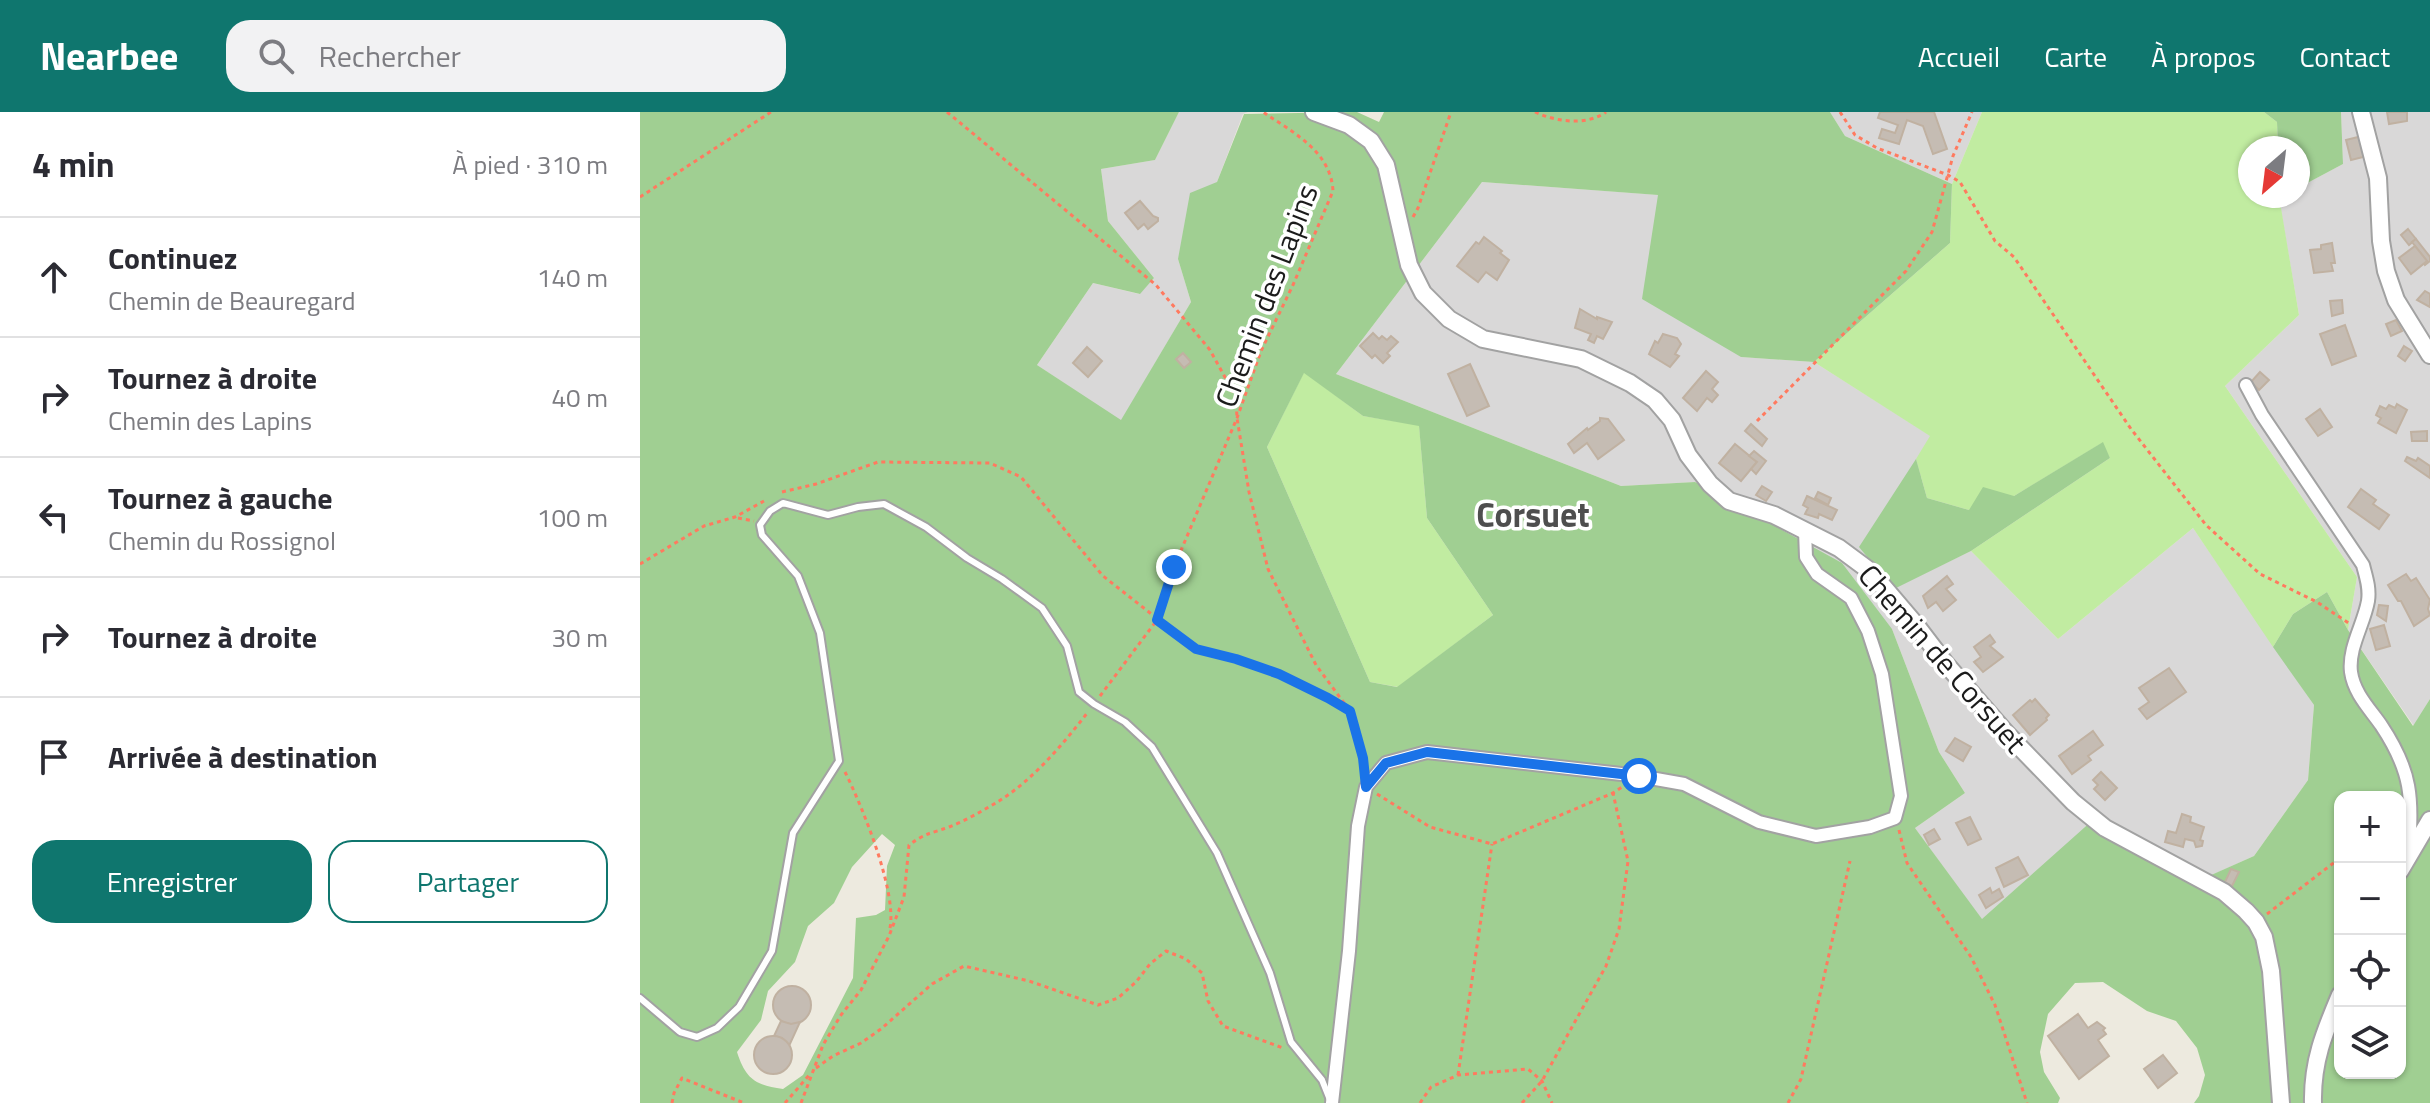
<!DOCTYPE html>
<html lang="fr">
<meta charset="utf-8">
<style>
body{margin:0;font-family:"Titillium Web",sans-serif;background:#f2f2f3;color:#2b2b33}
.controls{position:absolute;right:24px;bottom:24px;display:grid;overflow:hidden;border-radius:16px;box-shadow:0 2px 6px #0004}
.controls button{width:72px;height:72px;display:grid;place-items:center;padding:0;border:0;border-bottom:2px solid #e1e1e2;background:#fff;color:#2b2b33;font:40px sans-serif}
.compass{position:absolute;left:1598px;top:24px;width:72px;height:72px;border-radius:50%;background:#fff;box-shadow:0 2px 6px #0004;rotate:208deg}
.stop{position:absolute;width:24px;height:24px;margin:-18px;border:6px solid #1a73e8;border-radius:50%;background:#fff}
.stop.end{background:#1a73e8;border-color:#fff;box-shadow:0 2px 8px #0008}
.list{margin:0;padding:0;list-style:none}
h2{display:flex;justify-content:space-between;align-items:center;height:104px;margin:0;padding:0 32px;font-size:34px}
h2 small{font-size:26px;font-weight:400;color:#7c7c81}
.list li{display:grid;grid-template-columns:52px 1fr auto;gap:24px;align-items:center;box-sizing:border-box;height:120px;padding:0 32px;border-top:2px solid #e1e1e2}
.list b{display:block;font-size:30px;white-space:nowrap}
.list p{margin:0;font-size:26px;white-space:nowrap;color:#7c7c81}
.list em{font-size:26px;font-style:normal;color:#7c7c81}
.actions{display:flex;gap:16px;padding:24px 32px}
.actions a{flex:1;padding:18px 0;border:2px solid #0f766e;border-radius:24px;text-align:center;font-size:28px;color:#0f766e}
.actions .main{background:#0f766e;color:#fff}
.icon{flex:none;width:44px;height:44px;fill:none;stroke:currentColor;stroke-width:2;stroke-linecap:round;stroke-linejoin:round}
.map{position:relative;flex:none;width:1790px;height:991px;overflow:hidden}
header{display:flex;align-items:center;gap:48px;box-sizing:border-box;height:112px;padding:0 40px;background:#0f766e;color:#fff}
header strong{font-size:38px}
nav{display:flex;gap:44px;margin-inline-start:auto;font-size:28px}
.search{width:560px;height:72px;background:#f2f2f3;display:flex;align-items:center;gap:20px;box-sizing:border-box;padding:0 28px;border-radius:24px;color:#7c7c81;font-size:30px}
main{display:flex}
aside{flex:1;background:#fff}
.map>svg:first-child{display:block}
</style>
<header>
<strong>Nearbee</strong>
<div class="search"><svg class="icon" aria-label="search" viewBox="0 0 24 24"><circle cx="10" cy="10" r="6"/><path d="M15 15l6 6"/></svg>Rechercher</div>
<nav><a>Accueil</a><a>Carte</a><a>À propos</a><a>Contact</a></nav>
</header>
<main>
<aside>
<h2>4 min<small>À pied · 310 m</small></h2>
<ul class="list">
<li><svg class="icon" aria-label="ahead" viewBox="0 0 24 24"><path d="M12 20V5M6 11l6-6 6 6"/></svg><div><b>Continuez</b><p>Chemin de Beauregard</p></div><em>140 m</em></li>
<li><svg class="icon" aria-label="right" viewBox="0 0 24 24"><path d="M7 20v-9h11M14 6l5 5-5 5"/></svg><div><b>Tournez à droite</b><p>Chemin des Lapins</p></div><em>40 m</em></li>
<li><svg class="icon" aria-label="left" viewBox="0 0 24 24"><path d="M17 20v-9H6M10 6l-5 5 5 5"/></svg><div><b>Tournez à gauche</b><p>Chemin du Rossignol</p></div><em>100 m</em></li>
<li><svg class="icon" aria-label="right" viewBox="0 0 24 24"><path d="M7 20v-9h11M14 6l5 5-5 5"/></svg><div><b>Tournez à droite</b></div><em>30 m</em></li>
<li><svg class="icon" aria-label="arrive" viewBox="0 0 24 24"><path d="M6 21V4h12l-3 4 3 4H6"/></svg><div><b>Arrivée à destination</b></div></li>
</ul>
<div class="actions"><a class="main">Enregistrer</a><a>Partager</a></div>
</aside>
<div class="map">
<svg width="1790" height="991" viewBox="0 0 1790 991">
<rect width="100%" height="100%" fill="#edeadf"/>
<g fill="#d9d8d8">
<polygon points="539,0 608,0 603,2 577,70 538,147 551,190 481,309 397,253 453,171 499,182 514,166 468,109 461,57 515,48"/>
<polygon points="1190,0 1342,0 1312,72 1205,24"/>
<polygon points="1701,0 1790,0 1790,587 1774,614 1708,518 1717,465 1585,274 1659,203 1639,87 1644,84 1658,84 1658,76 1703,52"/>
<polygon points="842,70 1019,83 1101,245 1174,250 1291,324 1254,476 1331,439 1418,527 1553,416 1674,593 1668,668 1614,744 1561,768 1454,708 1342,808 1275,716 1325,681 1299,640 1252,517 1055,370 981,374 696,262"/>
</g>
<g fill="#c1eca1">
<polygon points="1342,0 1624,0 1637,10 1638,36 1610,36 1610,84 1639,84 1659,203 1585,274 1717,465 1708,518 1687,480 1653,502 1633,535 1553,416 1418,527 1331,439 1470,346 1462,331 1374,384 1329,398 1287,386 1276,347 1290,324 1174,250 1310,131 1312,72"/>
<polygon points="664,260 723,304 779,313 787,406 853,503 758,575 730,570 627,335"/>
</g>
<g fill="#a0cf92" fill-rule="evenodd">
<path d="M0 0H539L515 48 461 57 468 109 514 166 500 182 453 171 397 253 481 308 551 190 538 147 550 81 577 70 604 2 717 0 739 10 744 0H1190L1205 24 1312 72 1310 131 1174 250 1101 245 1002 187 1018 83 842 70 696 262 981 374 1055 370 1202 451 1252 517 1299 640 1325 681 1275 716 1342 807 1454 707 1560 768 1614 744 1668 668 1674 593 1633 535 1653 502 1687 480 1708 518 1773 614 1790 587V991H1554L1559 984 1565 963 1557 936 1536 909 1507 899 1463 870 1435 871 1408 902 1400 940 1404 960 1420 986 1418 991H0ZM664 261 723 304 779 314 787 406 853 503 757 575 730 570 627 335ZM1700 685H1760V961H1700ZM242 722 255 733 247 754 245 798 236 803 216 806 213 866 163 963 143 977C116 973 106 968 97 940L121 908 128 879 155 850 168 814 194 791 212 755Z"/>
<polygon points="1624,0 1701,0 1703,52 1658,76 1658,36 1638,36 1637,10"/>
<polygon points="1463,330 1470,346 1331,439 1254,477 1219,435 1276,347 1287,386 1329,398 1343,375 1374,384"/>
</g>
<g fill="#c5bcb3" stroke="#c0b1a1" stroke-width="2">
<polygon points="1240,0 1294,0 1307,37 1293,42 1283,14 1267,8 1259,32 1239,26 1242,17 1255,21 1258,13 1238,6"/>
<polygon points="1747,0 1767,0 1767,9 1749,12"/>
<polygon points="1722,24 1727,44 1711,48 1706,28"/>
<polygon points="500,89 513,104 518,106 518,109 508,117 504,112 498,117 485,101"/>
<polygon points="1768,117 1776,127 1769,133 1761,123"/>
<polygon points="844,125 862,139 860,141 869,148 857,168 846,160 838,170 817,154 836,130 839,132"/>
<polygon points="1776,127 1790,145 1790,149 1785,153 1784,151 1787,149 1772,130"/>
<polygon points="1692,131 1695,151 1691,151 1693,159 1674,161 1670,138 1681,137 1681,133"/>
<polygon points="1775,134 1787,149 1771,162 1759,146"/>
<polygon points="1785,179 1790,182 1790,195 1777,188"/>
<polygon points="1702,188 1703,201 1692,204 1690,189"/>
<polygon points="940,197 957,207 957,205 972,210 963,227 957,224 954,231 948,228 951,222 935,216"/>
<polygon points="1756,208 1762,219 1751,224 1746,212"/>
<polygon points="1705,213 1716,244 1692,253 1680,222"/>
<polygon points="733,221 739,227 742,224 747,228 751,224 758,230 747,241 750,244 743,251 735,243 732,246 720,234"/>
<polygon points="1023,222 1037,226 1041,232 1035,242 1039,244 1030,255 1009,242 1015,229 1018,231"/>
<polygon points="1764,234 1772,239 1765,249 1758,244"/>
<polygon points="447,235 462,249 448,265 433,251"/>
<polygon points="543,241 551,250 544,256 536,247"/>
<polygon points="830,252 849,294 827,304 808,262"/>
<polygon points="1066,259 1078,270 1072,277 1078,283 1072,290 1067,286 1057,299 1043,286"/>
<polygon points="1620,260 1629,268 1619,278 1611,270"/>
<polygon points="1757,292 1767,298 1756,321 1738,311 1741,306 1736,303 1740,294 1746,297 1749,293 1755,296"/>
<polygon points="1680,297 1692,315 1678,324 1666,307"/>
<polygon points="960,306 968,307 984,328 958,347 947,331 934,341 928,332 947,316 948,318 960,309"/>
<polygon points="1111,312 1127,327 1122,334 1105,319"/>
<polygon points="1787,319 1787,329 1772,329 1771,320"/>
<polygon points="1095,332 1117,350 1101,369 1079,351"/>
<polygon points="1114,339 1126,349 1116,362 1111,357 1117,350 1109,344"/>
<polygon points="1767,345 1776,349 1778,346 1790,354 1790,366 1765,349"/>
<polygon points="1122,374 1132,380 1126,389 1116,383"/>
<polygon points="1721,377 1736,388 1733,392 1749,403 1739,417 1708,395"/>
<polygon points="1178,380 1191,386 1188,393 1175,386"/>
<polygon points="1167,384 1197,398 1192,408 1179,402 1178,406 1165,402 1168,396 1163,393"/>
<polygon points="1766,462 1771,469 1776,466 1790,488 1788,497 1790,503 1774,514 1761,489 1758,489 1748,473"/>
<polygon points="1307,464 1313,472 1306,477 1316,488 1303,499 1296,490 1288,496 1283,484"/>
<polygon points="1739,493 1748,494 1746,509 1737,503"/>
<polygon points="1744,513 1750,534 1736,538 1730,517"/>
<polygon points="1350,523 1355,530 1350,534 1363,545 1343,560 1334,550 1341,545 1334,535"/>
<polygon points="1529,556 1546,580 1507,607 1499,597 1509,590 1499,576"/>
<polygon points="1395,587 1409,603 1406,606 1407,608 1390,623 1373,603 1390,588 1392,590"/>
<polygon points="1453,619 1463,633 1448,644 1451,648 1432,662 1419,644"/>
<polygon points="1315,626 1331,635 1323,649 1306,639"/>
<polygon points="1461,660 1477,676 1465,688 1454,677 1458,673 1453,668"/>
<polygon points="1542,702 1551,705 1550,710 1564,715 1560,728 1563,729 1562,734 1556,735 1554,729 1545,727 1543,735 1525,730 1528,719 1536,721"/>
<polygon points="1330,705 1341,727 1328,733 1316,711"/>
<polygon points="1294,717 1300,727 1289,733 1284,723"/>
<polygon points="1378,745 1388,763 1364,775 1356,756"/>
<polygon points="1591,757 1599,760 1592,774 1585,770"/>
<polygon points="1350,776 1352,781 1359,777 1363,785 1346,796 1339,783"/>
<circle cx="152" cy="893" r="19"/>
<polygon points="1438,902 1448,916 1457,910 1465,916 1463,918 1466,922 1458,928 1469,944 1439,967 1408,924"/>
<polygon points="141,909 151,912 160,910 149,934 142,926 134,924"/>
<circle cx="133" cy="943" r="19"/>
<polygon points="1523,943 1537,961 1518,976 1504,957"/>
</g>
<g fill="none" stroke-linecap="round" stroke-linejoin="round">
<defs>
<polyline id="service" points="0,886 40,920 57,925 77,916 99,895 132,839 153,721 199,649 180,521 158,464 122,423 120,413 130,399 143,391 188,403 218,395 244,392 286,415 327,446 362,467 402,496 427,534 439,580 454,592 485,610 512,635 577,741 630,861 651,930 682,968 690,988"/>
<g id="minor">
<path d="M1606 273 1622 303 1723 453C1726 465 1730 476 1728 489 1724 512 1708 536 1711 560 1714 581 1729 596 1741 613 1773 661 1772 685 1769 741"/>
<polyline points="692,991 709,839 718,714 726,675 746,651 787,640 999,664 1044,672 1119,710 1176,724 1230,715 1255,706 1261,684 1242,562 1228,519 1211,486 1177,462 1166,445 1165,419"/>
</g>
<g id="tertiary">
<polyline points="674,0 709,13 731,29 746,53 769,153 783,181 809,207 843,227 941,247 990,271 1015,288 1032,308 1048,343 1070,372 1089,389 1134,403 1199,436 1230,459 1276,513 1305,551 1367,622 1433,690 1465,716 1584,780 1606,799 1616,810 1624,825 1631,859 1641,991"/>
<polyline points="1721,0 1738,66 1741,129 1746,159 1756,188 1790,243"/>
<polyline points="1760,759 1790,708"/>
<path d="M1673 991C1672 950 1684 921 1700 883"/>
</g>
</defs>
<use href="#service" stroke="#a2a2a2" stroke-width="10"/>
<use href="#minor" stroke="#a2a2a2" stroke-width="16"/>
<use href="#tertiary" stroke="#a2a2a2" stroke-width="20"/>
<g stroke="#ff7a5f" stroke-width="3" stroke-dasharray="4 4" stroke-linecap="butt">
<polyline points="307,0 516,173 570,238 596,285 597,306 609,380 628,457 676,553 710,599 724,656"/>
<path d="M895 0C916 10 947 14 966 0"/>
<polyline points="1200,0 1215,23 1237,36 1308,63 1320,70 1355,129 1374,145 1491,317 1566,413 1620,462 1677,490 1710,512"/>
<polyline points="0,85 131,0"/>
<polyline points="773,105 778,96 811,0"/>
<polyline points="1117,309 1266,159 1292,120 1313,44 1332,0"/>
<polyline points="142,380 176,372 238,350 350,351 381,365 463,464 556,537 596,547 639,562 688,586 706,597"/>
<polyline points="98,406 114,409"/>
<polyline points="0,452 64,414 95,405 124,389"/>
<path d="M460 584 517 508 534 455 597 306 621 239 653 173 693 79C691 39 652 20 623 0"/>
<path d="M205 660C222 694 257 779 250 816"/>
<polyline points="737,682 790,715 852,732 973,681 982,675"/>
<polyline points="1259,718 1267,751 1331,845 1355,893 1387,991"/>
<polyline points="1627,802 1700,746"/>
<polyline points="176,956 193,944 221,931 241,917 292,872 324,854 389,869 458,893 478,886 496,870 510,852 526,839 546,847 562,861 568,889 583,914 643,936"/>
<polyline points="818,963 852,732"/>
<polyline points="32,991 34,981 42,966 104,991"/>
<polyline points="145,991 171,961"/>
<path d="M161 991 183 933 201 903 221 878 249 824 264 785 269 733C287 720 290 722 309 715 325 709 344 698 359 689 394 667 423 632 448 600"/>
<polyline points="780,991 791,975 818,963 888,957 902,969 912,991"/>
<polyline points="882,991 902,969 966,854 979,817 988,749 973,681"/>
<polyline points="1148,991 1161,967 1210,749"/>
</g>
<use href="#service" stroke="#fff" stroke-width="6"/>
<use href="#minor" stroke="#fff" stroke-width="12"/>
<use href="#tertiary" stroke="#fff" stroke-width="16"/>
</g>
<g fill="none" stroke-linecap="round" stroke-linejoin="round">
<polyline stroke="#1a73e8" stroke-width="10" points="534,455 517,508 556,537 596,547 639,562 688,586 710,599 723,646 726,675 746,651 787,640 999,664"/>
</g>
<g text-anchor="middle" stroke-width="7" stroke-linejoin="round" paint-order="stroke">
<g font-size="30" fill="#1b1b1b" stroke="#fff">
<text transform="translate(627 184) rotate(-69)" y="10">Chemin des Lapins</text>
<text transform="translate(1302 547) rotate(49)" y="10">Chemin de Corsuet</text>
</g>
<g font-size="34" font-weight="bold" fill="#4e4e4e" stroke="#fff">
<text x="893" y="415">Corsuet</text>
</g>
</g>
</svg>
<div class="controls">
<button>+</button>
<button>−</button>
<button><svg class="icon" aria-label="locate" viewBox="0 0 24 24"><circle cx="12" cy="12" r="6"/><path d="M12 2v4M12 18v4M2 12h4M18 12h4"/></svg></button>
<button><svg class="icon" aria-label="layers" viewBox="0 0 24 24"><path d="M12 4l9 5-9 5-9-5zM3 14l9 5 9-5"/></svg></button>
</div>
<svg class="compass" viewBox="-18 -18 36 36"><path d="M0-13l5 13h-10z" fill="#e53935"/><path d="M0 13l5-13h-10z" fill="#7c7c81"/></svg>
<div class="stop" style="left:999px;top:664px"></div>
<div class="stop end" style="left:534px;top:455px"></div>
</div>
</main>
